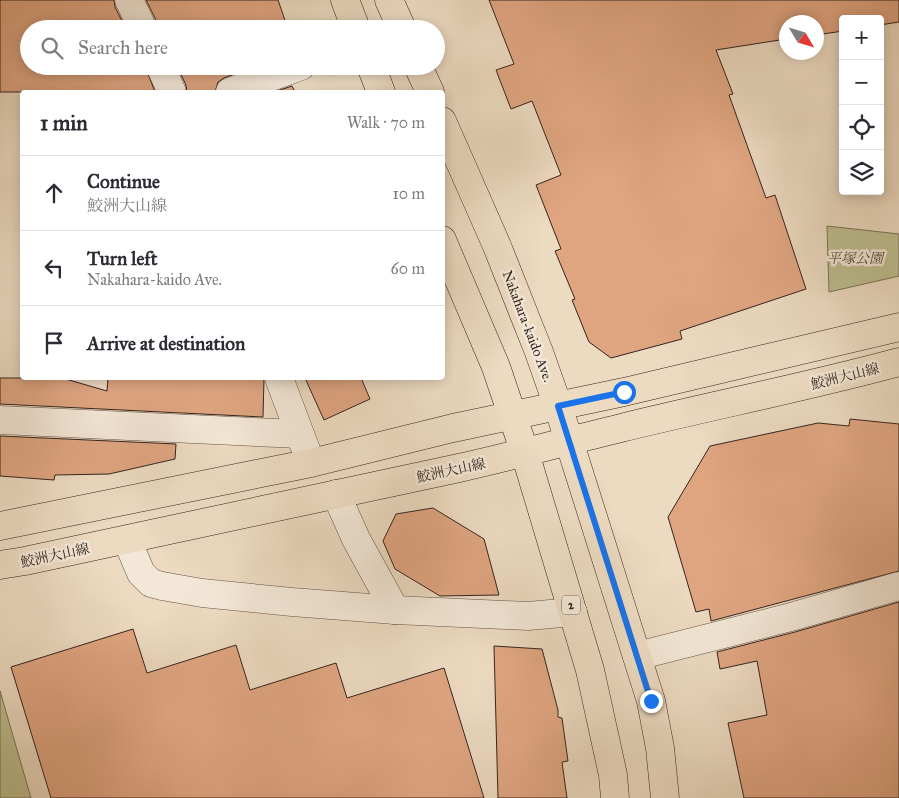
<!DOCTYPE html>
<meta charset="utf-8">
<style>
body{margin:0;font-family:"IM FELL Great Primer","Noto Serif JP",serif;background:#f7f7f7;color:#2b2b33}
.controls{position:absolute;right:15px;top:15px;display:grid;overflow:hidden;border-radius:5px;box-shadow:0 2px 12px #0003}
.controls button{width:45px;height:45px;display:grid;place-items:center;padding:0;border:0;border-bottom:1px solid #e1e1e2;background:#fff;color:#2b2b33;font:25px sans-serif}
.compass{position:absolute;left:779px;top:15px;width:45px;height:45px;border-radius:50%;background:#fff;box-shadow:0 2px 12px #0003;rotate:128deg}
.stop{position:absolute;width:15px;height:15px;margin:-11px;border:4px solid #1a73e8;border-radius:50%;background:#fff}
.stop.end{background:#1a73e8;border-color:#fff;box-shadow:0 1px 5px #0008}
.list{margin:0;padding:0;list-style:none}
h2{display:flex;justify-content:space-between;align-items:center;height:65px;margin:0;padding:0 20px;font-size:21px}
h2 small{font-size:16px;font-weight:400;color:#7c7c81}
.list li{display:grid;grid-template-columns:32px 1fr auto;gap:15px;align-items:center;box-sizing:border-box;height:75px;padding:0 20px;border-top:1px solid #e1e1e2}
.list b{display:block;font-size:19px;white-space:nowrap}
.list p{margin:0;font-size:16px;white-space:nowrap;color:#7c7c81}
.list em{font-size:16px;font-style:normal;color:#7c7c81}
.icon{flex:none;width:28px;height:28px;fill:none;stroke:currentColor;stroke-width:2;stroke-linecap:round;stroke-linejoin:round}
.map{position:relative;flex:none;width:899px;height:798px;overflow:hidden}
.search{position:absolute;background:#fff;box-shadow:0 2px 12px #0003;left:20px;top:20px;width:425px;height:55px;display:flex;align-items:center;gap:12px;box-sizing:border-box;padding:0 18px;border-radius:28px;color:#7c7c81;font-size:19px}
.panel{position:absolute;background:#fff;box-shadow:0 2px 12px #0003;left:20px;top:90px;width:425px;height:290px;border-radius:5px}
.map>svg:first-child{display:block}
</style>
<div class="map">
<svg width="899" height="798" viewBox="0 0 899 798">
<rect width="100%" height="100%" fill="#ecdac1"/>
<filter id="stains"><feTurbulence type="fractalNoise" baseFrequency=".004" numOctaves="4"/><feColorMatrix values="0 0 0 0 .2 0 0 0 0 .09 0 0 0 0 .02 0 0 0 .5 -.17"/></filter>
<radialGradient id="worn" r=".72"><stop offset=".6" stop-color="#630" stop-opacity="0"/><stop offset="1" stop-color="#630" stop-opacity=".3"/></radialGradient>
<g fill="#bdbe8f" stroke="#797156">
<polygon points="827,226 899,234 899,276 829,292"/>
<polygon points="0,691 31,798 0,798"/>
</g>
<g fill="#dfa581" stroke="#35241e">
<polygon points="0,0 114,0 115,7 126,29 29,29 29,66 145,66 155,92 0,92"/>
<polygon points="146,0 278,0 288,29 158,29 157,22"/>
<polygon points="489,0 899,0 899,22 880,25 880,19 843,19 843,31 816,35 816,22 786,22 786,39 716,50 733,94 729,95 766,198 775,195 806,289 680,331 682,339 611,358 589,342 572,300 575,299 555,251 561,249 536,185 561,175 532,101 511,109 496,70 514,64"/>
<polygon points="177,66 255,66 224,78 218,82 215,92 187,92 186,85"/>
<polygon points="292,86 295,92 274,92"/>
<polygon points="0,378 62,378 107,391 108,378 264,378 263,417 0,404"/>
<polygon points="305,378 361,378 370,399 324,420"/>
<polygon points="850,419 899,424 899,571 711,621 709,609 696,612 668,517 710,446 818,423 849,426"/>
<polygon points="0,436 176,444 175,459 109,474 55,475 54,480 0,476"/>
<polygon points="433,508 484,539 499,595 440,596 395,569 383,541 396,514"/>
<polygon points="899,602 899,798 744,798 728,723 767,715 757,661 720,669 717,652 795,632"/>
<polygon points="133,629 147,673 236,645 250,690 336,663 347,698 444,668 484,798 51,798 11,667"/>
<polygon points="494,646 542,649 558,710 558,717 562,718 568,761 562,762 567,798 498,798"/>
</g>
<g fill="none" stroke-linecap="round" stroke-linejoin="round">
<defs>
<g id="minor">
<polyline points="129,0 143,29"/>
<polyline points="160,66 172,92"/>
<polyline points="230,92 301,66"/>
<polyline points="279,378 306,450"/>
<polyline points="0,420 299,434"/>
<polyline points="336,494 356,539 395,610"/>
<polyline points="127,540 141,573 151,583 162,586 202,593 292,602 395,610 528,616 573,612"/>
<polyline points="637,656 791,617 899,586"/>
</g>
<g id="major">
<polyline points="345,0 356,29"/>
<polyline points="389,0 402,29"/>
<polyline points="371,66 381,92"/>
<polyline points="418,66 430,92"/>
<polyline points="442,121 497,246 539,352 558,406 651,701 660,748 665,798"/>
<polyline points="442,240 496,367 525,453 590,670 613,775 615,798"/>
<polyline points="0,526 311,463 453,428 624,392 899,327"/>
<path d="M0 565 25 561 459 468C513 456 567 441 621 428 714 405 807 387 899 362"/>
</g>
</defs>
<use href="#minor" stroke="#635247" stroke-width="29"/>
<use href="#major" stroke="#35241e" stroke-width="29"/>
<use href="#minor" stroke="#f3e7d7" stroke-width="28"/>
<use href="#major" stroke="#ecdac1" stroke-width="28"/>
</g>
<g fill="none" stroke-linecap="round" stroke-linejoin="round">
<polyline stroke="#1a73e8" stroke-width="6" points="624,392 558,406 651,701"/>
</g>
<g text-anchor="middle" stroke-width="5" stroke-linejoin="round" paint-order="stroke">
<rect fill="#f3e7d7" stroke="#6e5e56" stroke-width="1" x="562" y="595.5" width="18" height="19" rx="4"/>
<g font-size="12" font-weight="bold" fill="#35241e">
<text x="571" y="609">2</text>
</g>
<g font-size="14" font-style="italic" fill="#574a3a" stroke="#f3e7d7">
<text x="855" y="263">平塚公園</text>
</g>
<g font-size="14" fill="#35241e" stroke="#f3e7d7">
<text transform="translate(528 326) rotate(69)" y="5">Nakahara-kaido Ave.</text>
<text transform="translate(845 376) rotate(-14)" y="5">鮫洲大山線</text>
<text transform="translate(451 470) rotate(-12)" y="5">鮫洲大山線</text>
<text transform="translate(55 555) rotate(-12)" y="5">鮫洲大山線</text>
</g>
</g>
<rect width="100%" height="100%" filter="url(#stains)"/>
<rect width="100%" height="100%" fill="url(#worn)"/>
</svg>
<div class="controls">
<button>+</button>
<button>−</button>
<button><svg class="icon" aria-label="locate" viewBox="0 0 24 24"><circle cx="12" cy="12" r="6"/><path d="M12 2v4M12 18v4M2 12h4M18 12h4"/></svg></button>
<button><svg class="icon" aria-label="layers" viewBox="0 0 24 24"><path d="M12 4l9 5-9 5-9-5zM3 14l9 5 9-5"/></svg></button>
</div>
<svg class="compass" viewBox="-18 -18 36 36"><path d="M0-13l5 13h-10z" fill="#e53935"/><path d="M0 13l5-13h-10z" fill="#7c7c81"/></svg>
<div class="stop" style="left:624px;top:392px"></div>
<div class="stop end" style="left:651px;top:701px"></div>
<div class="search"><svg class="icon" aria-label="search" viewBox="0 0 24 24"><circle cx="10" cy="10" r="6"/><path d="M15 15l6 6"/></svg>Search here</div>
<section class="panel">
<h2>1 min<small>Walk · 70 m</small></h2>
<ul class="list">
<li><svg class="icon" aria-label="ahead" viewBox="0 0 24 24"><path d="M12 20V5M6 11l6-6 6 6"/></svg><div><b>Continue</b><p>鮫洲大山線</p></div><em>10 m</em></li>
<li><svg class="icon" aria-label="left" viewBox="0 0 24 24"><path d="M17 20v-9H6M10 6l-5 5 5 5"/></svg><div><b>Turn left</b><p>Nakahara-kaido Ave.</p></div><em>60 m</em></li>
<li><svg class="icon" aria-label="arrive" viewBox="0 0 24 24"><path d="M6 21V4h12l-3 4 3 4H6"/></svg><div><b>Arrive at destination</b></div></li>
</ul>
</section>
</div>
